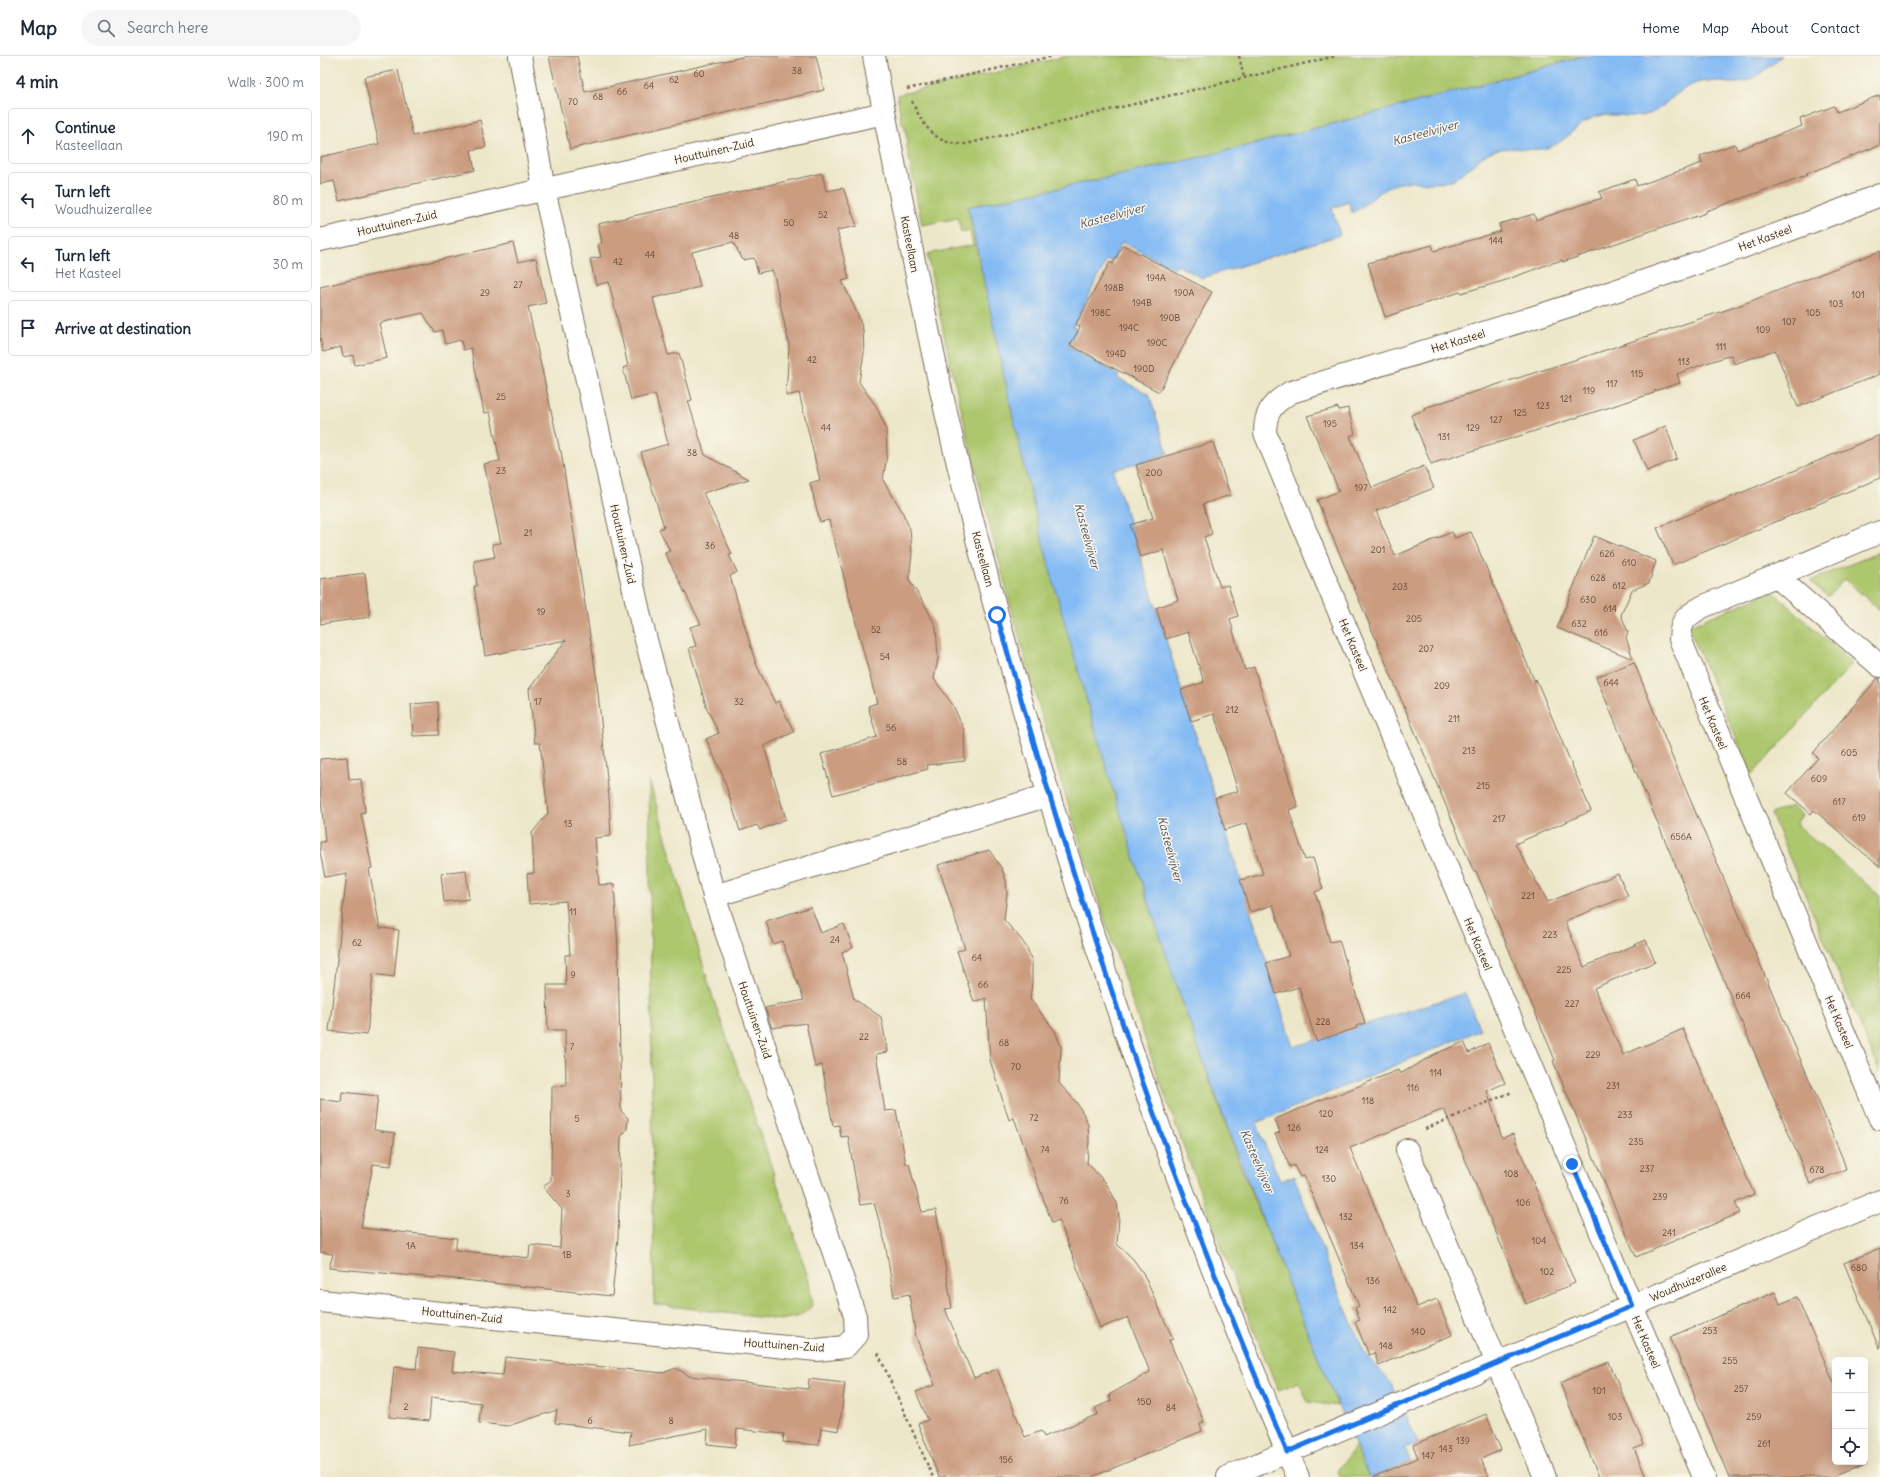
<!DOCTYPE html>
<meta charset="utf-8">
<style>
body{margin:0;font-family:Delius,sans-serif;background:#f6f6f7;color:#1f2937}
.controls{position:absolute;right:12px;bottom:12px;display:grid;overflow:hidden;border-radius:6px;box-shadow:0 4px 16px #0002}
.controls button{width:36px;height:36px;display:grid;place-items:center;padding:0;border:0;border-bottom:1px solid #e0e1e3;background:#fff;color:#1f2937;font:20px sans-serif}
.stop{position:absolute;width:12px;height:12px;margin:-9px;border:3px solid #1a73e8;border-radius:50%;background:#fff}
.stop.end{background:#1a73e8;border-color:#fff;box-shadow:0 1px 4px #0008}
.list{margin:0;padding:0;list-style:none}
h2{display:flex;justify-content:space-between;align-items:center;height:52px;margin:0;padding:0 16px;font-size:17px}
h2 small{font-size:13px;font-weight:400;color:#747a83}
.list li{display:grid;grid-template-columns:26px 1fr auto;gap:12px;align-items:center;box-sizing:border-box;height:56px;margin:0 8px 8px;padding:0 8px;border:1px solid #e0e1e3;border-radius:6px}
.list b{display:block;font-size:15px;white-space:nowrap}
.list p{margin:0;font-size:13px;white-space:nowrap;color:#747a83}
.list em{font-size:13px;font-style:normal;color:#747a83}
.icon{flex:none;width:22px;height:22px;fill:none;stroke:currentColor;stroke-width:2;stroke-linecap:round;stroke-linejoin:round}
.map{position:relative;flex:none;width:1560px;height:1421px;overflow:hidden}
header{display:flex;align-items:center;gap:24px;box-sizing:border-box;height:56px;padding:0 20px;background:#fff;border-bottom:1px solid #e0e1e3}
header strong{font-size:19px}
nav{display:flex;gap:22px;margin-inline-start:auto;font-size:14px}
.search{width:280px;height:36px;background:#f6f6f7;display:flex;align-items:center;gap:10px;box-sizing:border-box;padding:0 14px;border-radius:22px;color:#747a83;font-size:15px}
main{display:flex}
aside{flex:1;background:#fff}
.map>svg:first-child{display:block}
</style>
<header>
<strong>Map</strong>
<div class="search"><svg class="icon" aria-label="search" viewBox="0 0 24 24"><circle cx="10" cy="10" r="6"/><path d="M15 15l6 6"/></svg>Search here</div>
<nav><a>Home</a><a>Map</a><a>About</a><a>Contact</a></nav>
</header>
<main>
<aside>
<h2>4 min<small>Walk · 300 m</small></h2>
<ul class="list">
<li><svg class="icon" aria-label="ahead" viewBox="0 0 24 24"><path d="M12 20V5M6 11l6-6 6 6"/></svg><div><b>Continue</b><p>Kasteellaan</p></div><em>190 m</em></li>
<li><svg class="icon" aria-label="left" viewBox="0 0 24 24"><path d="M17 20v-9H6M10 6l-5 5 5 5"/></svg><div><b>Turn left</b><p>Woudhuizerallee</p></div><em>80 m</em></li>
<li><svg class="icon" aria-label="left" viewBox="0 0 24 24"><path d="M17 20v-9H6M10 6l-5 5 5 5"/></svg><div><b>Turn left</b><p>Het Kasteel</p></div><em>30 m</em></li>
<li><svg class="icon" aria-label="arrive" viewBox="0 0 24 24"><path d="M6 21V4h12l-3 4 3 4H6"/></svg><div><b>Arrive at destination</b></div></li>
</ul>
</aside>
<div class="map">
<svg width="1560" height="1421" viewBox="0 0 1560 1421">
<rect width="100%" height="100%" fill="#fbf7ec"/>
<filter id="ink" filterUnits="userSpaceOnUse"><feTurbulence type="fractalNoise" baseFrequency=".025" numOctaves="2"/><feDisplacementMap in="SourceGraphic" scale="8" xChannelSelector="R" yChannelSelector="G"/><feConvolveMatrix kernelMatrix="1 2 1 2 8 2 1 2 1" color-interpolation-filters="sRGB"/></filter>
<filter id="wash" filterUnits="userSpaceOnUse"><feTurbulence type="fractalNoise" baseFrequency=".012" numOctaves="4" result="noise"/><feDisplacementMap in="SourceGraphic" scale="16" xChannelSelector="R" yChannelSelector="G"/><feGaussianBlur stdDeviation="0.9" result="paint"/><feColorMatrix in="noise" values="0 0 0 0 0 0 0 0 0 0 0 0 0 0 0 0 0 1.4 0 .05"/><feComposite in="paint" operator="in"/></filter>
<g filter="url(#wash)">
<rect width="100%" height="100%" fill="#ede7ca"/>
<g fill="#adc76e" stroke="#747846">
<path d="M748 0H1264C1154 31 1044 60 934 88 839 112 743 131 648 151L711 439 771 660 828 844 879 994 919 1107 1018 1350 988 1346 979 1326 958 1334C808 967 687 587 607 198L653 189 650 174 641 176 638 162 602 169 586 87H588L584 68H582L577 39Z"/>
<polygon points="1560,496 1560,554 1524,523 1508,541 1490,525"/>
<polygon points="1453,535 1532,608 1432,719 1368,570"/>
<polygon points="329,724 392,939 445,1091 489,1224 492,1250 480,1260 461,1264 334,1248"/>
<polygon points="1471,750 1482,759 1476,768 1560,840 1560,1016 1451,758"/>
<polygon points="1036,1390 1049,1421 1020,1421 1017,1415"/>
</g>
<path fill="#84bbf4" stroke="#607289" d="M1264 0H1462C1445 13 1433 28 1410 27 1397 26 1386 23 1374 28 1356 34 1346 51 1329 58 1311 64 1292 55 1275 61 1257 67 1247 85 1230 91 1212 97 1194 89 1176 94 1158 99 1148 117 1131 124 1114 131 1097 123 1080 127 1060 131 1049 148 1032 157L1029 146 1012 152 1020 179 882 222 857 209 854 213 802 186 792 205 787 204 753 270 757 273 748 290 799 319 797 322 829 338 848 398 793 414 973 991 1145 937 1160 974 936 1067 960 1125 974 1120 1018 1235 1045 1298 1072 1328 1098 1387 1085 1392 1097 1421H1049C941 1173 846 919 771 659 750 587 729 513 711 439 688 344 669 247 648 151 743 131 839 112 934 88 1044 60 1154 31 1264 0Z"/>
<g id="blocks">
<g fill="#cb9c80">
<polygon points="229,0 257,0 265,36 426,0 496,0 504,34 250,93"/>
<polygon points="78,14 93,80 160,64 166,91 151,94 155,114 19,145 14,125 0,128 0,101 59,88 44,21"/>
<polygon points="1560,39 1560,89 1486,118 1487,119 1386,155 1386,157 1345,171 1345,170 1243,206 1243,204 1229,208 1183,225 1141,237 1140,236 1065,261 1048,207 1112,189 1114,195 1181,175 1179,168 1214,158 1216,164 1282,142 1279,136 1315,123 1317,130 1382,107 1380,100 1415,88 1417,94 1450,82 1482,70 1480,63 1514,50 1517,56"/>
<polygon points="502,117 506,135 523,132 537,170 517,174 529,223 522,225 538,259 543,274 544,297 539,326 556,350 566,372 567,398 563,424 582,455 590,473 592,497 589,524 605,549 616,571 618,602 614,623 633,649 644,674 645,705 607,709 608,713 513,739 501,698 557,681 548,650 557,647 509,464 500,466 490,427 500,424 479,337 466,340 469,289 455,223 452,214 438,217 434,202 423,204 413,186 372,196 380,231 333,242 348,299 359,297 372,344 368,345 385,399 429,423 383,437 412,498 409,499 417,516 410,520 436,608 455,647 459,645 474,676 444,690 466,763 440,774 437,769 420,775 403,720 386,683 399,677 387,653 369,592 376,590 370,571 381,568 345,497 350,495 339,473 344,471 321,396 348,388 335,338 311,344 303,312 308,310 289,226 276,229 270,203 281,201 278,188 282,187 278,168"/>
<polygon points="193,187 198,206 216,202 226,247 208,251 240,395 241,395 276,618 289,741 291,780 275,782 279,829 294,828 298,893 301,1055 308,1062 307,1073 301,1081 298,1181 292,1240 116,1221 115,1222 9,1212 13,1198 0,1196 0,1043 21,1046 22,1036 58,1040 54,1074 75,1077 71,1110 53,1108 41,1172 137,1182 135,1194 209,1202 210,1189 240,1192 242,1153 223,1131 231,1124 232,1030 246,1029 245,974 228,974 227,929 246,929 245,899 250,899 246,845 209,848 207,818 214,817 212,777 228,757 220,687 215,687 209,633 246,584 165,600 154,530 157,530 154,505 175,501 172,488 181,487 164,408 180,405 170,356 164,357 151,292 143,294 141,284 125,288 122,274 115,276 103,257 59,267 67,302 35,309 33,299 23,301 21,291 3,296 0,281 0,231"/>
<polygon points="803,189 892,236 839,336 750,289 760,271 756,268 790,206 793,208"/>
<polygon points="1560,195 1560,318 1478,351 1455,294 1414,308 1411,299 1384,308 1357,318 1360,327 1334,335 1334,337 1111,408 1091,359 1105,354 1104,352 1292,292 1418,250"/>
<polygon points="1018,351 1019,354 1028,352 1035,378 1030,380 1052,432 1104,410 1114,432 1056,455 1075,500 1132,476 1135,482 1151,476 1215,626 1216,623 1271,755 1195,788 1228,846 1298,818 1308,840 1245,865 1264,911 1326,884 1335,906 1274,932 1303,999 1363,973 1434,1138 1415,1147 1420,1157 1316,1201 1233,1005 1235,1004 1156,815 1154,816 997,444 1019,435 987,360"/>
<polygon points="1346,370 1357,403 1327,415 1314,384"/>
<polygon points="1560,379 1560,422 1353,509 1337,472"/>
<polygon points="893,386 910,439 883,448 892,478 884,481 900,531 908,529 918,560 910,563 917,589 925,614 934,611 978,751 969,754 985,804 993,802 1003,833 995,836 1003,862 1010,886 1019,884 1045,967 1036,970 1037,972 996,985 979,931 956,938 951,922 946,907 969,900 953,849 930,856 920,824 943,818 927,767 905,774 895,742 918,735 894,658 871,665 861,634 884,626 868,576 846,583 836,552 858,544 843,494 820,501 810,469 833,462 816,409"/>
<polygon points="1274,480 1336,505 1329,527 1312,534 1301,559 1308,576 1306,581 1313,603 1237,572"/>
<polygon points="45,517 50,561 0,568 0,523"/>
<polygon points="1314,606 1353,703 1522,1101 1526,1113 1490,1128 1276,621"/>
<polygon points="1558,622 1560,622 1560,811 1494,754 1491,758 1467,737 1498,702 1493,697"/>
<polygon points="118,646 119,679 93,680 91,648"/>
<polygon points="27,701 29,724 41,723 45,756 41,757 52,812 49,813 60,872 79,874 74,921 53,918 47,979 9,975 27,817 5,821 0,796 0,786 5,786 0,732 0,703"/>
<polygon points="669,794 682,813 686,825 687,838 684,864 701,883 707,892 712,905 712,927 710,943 735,975 741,991 739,1027 756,1046 763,1057 768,1069 769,1085 767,1107 786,1127 797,1147 799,1161 797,1188 813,1203 823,1217 853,1283 849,1284 884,1366 880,1368 882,1375 772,1421 619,1421 598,1368 608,1364 596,1336 615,1329 596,1281 589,1238 574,1241 565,1186 554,1147 540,1149 528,1080 521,1081 519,1069 513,1070 502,1009 495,1011 486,967 452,972 445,952 484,944 462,885 453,888 446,865 491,851 501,877 524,868 533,892 522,896 534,943 561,961 568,996 556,998 565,1055 576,1054 586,1108 589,1108 602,1156 616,1154 632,1252 625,1253 654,1322 677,1313 705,1381 721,1375 724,1381 778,1358 775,1352 791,1345 789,1339 830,1316 808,1261 780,1272 739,1164 732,1167 694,1062 689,1064 670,1004 666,942 654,946 637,895 645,893 618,809"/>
<polygon points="146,814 149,843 124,846 121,817"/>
<polygon points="1144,986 1149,997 1168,987 1185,1027 1167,1035 1182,1082 1193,1078 1255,1227 1206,1248 1124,1053 1030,1092 1097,1251 1117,1243 1132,1279 1059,1309 1054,1297 1049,1299 1035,1266 1040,1264 1035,1252 1039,1250 984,1120 980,1121 974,1109 970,1111 955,1078 960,1076 955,1063 1008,1041 1009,1042 1078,1014 1080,1018 1115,998"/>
<polygon points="1560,1192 1560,1292 1559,1292 1524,1207"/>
<polygon points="1455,1236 1460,1248 1477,1241 1515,1329 1515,1406 1545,1406 1545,1402 1547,1407 1511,1421 1409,1421 1350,1281"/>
<polygon points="98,1292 134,1296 132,1315 183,1319 185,1301 343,1317 356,1312 369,1320 488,1333 489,1323 525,1327 519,1375 501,1372 499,1389 463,1386 464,1378 417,1373 415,1391 387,1388 388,1373 309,1389 311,1376 235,1367 237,1354 188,1370 159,1367 161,1347 111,1341 109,1365 69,1361 74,1311 96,1313"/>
<polygon points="1289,1306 1324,1389 1314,1393 1326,1421 1279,1421 1240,1327"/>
<polygon points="1166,1358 1181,1394 1161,1403 1169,1421 1053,1421 1098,1402 1093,1389"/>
</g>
</g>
</g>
<g filter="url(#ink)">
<use href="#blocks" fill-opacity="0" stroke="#796c5a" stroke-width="1"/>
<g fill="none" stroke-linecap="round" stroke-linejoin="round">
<defs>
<g id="street">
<path d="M554 0C564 59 576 117 588 176 605 259 621 342 642 424 727 765 839 1099 978 1421"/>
<polyline points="0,184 564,57"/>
<path d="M1560 476 1382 551C1365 561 1361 564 1360 583L1560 1063"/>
<polyline points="1456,520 1560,610"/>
<polyline points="394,840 729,739"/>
<polyline points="1087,1094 1225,1421"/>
<polyline points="0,1245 497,1294 525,1291 536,1279 535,1260 394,840 321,565 224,133 200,0"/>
<polyline points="908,1421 1560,1145"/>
<path d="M1384 1421 1004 520 945 377C945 355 953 347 971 336 1169 276 1368 216 1560 139"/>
</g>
</defs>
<use href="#street" stroke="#796c5a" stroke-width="24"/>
<g stroke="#796c5a" stroke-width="2.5" stroke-dasharray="3 3" stroke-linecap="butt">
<polyline points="919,0 924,22"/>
<polyline points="587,33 733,0"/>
<path d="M592 45C603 70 616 90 646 88L1016 0"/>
<polyline points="1105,1073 1192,1036"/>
<polyline points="558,1297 613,1421"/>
</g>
<use href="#street" stroke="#fff" stroke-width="22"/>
</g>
</g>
<g fill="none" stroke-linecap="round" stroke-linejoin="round" filter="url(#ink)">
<path stroke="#1a73e8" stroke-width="5" d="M677 559C721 716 769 872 823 1027 867 1152 916 1274 967 1396L1312 1250 1252 1108"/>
</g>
<g text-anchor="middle" stroke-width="3" stroke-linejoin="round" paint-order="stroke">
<g font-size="9" fill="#5f4636">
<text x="477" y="18">38</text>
<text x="379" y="21">60</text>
<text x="354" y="27">62</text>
<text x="329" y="33">64</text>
<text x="302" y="39">66</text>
<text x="278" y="44">68</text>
<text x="253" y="49">70</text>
<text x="503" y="162">52</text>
<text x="469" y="170">50</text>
<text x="414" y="183">48</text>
<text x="1176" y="188">144</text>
<text x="330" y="202">44</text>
<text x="298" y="209">42</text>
<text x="836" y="225">194A</text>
<text x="198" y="232">27</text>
<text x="794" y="235">198B</text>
<text x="165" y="240">29</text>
<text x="864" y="240">190A</text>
<text x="1538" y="242">101</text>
<text x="822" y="250">194B</text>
<text x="1516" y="251">103</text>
<text x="781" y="260">198C</text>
<text x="1493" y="260">105</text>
<text x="850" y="265">190B</text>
<text x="1469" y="269">107</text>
<text x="809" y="275">194C</text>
<text x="1443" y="277">109</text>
<text x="837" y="290">190C</text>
<text x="1401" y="294">111</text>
<text x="796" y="301">194D</text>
<text x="492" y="307">42</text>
<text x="1364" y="309">113</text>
<text x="824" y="316">190D</text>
<text x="1317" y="321">115</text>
<text x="1292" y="331">117</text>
<text x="1269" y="338">119</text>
<text x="181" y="344">25</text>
<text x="1246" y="346">121</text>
<text x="1223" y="353">123</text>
<text x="1200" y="360">125</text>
<text x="1176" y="367">127</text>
<text x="1010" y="371">195</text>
<text x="506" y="375">44</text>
<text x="1153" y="375">129</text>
<text x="1124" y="384">131</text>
<text x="372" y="400">38</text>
<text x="181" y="418">23</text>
<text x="834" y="420">200</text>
<text x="1041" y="435">197</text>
<text x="208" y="480">21</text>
<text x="390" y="493">36</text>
<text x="1058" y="497">201</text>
<text x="1287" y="501">626</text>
<text x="1309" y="510">610</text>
<text x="1278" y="525">628</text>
<text x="1299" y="533">612</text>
<text x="1080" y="534">203</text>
<text x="1268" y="547">630</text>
<text x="1290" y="556">614</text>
<text x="221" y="559">19</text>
<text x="1094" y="566">205</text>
<text x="1259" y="571">632</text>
<text x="556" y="577">52</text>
<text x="1281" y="580">616</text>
<text x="1106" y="596">207</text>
<text x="565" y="604">54</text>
<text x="1291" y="630">644</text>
<text x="1122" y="633">209</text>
<text x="218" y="649">17</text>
<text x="419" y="649">32</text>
<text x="912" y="657">212</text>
<text x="1134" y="666">211</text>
<text x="571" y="675">56</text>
<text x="1149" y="698">213</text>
<text x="1529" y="700">605</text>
<text x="582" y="709">58</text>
<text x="1499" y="726">609</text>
<text x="1163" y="733">215</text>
<text x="1519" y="749">617</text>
<text x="1539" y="765">619</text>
<text x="1179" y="766">217</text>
<text x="248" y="771">13</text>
<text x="1361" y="784">656A</text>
<text x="1208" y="843">221</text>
<text x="253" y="859">11</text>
<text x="1230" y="882">223</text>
<text x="515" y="887">24</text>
<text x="37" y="890">62</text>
<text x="657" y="905">64</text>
<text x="1244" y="917">225</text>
<text x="253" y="922">9</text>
<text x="663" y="932">66</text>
<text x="1423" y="943">664</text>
<text x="1252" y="951">227</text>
<text x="1003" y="969">228</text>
<text x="544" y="984">22</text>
<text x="684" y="990">68</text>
<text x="252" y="994">7</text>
<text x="1273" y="1002">229</text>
<text x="696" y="1014">70</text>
<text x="1116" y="1020">114</text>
<text x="1293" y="1033">231</text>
<text x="1093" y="1035">116</text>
<text x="1048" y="1048">118</text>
<text x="1006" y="1061">120</text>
<text x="1305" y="1062">233</text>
<text x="714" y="1065">72</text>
<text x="257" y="1066">5</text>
<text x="974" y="1075">126</text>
<text x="1316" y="1089">235</text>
<text x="725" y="1097">74</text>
<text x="1002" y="1097">124</text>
<text x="1327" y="1116">237</text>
<text x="1497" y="1117">678</text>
<text x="1191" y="1121">108</text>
<text x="1009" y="1126">130</text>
<text x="248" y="1141">3</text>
<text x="1340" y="1144">239</text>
<text x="744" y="1148">76</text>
<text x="1203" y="1150">106</text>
<text x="1026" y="1164">132</text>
<text x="1349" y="1180">241</text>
<text x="1219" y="1188">104</text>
<text x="91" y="1193">1A</text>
<text x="1037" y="1193">134</text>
<text x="247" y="1202">1B</text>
<text x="1539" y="1215">680</text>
<text x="1227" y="1219">102</text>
<text x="1053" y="1228">136</text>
<text x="1070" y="1257">142</text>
<text x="1390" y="1278">253</text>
<text x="1098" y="1279">140</text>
<text x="1066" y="1293">148</text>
<text x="1410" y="1308">255</text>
<text x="1421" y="1336">257</text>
<text x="1279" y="1338">101</text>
<text x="824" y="1349">150</text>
<text x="86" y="1354">2</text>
<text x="851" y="1355">84</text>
<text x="1295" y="1364">103</text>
<text x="1434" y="1364">259</text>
<text x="270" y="1368">6</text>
<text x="351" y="1368">8</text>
<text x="1143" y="1388">139</text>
<text x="1444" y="1391">261</text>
<text x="1126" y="1396">143</text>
<text x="1108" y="1403">147</text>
<text x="686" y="1407">156</text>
</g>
<g font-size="11" fill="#3b2a1e" stroke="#fbf7ec">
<text transform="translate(394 95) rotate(-13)" y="4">Houttuinen-Zuid</text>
<text transform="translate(77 167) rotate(-13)" y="4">Houttuinen-Zuid</text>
<text transform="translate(1445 182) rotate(-20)" y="4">Het Kasteel</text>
<text transform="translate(590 188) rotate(79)" y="4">Kasteellaan</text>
<text transform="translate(1138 285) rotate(-17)" y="4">Het Kasteel</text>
<text transform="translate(303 488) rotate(77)" y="4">Houttuinen-Zuid</text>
<text transform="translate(663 503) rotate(75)" y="4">Kasteellaan</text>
<text transform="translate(1033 589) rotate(67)" y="4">Het Kasteel</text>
<text transform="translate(1393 667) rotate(67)" y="4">Het Kasteel</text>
<text transform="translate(1158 888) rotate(67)" y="4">Het Kasteel</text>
<text transform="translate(435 964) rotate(71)" y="4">Houttuinen-Zuid</text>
<text transform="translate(1519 966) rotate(67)" y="4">Het Kasteel</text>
<text transform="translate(1368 1226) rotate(-23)" y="4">Woudhuizerallee</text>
<text transform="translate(142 1259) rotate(6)" y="4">Houttuinen-Zuid</text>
<text transform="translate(1326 1286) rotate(67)" y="4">Het Kasteel</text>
<text transform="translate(464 1289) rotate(4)" y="4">Houttuinen-Zuid</text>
</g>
<g font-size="12" font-style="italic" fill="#51565e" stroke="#fbf7ec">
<text transform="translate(1105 77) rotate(-15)" y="4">Kasteelvijver</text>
<text transform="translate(792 160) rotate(-15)" y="4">Kasteelvijver</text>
<text transform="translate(767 480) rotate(75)" y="4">Kasteelvijver</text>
<text transform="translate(850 793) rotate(75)" y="4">Kasteelvijver</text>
<text transform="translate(937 1105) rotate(67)" y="4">Kasteelvijver</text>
</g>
</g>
</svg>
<div class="controls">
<button>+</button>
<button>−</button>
<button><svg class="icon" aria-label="locate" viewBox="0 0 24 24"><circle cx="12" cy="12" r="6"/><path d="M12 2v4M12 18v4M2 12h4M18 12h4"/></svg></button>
</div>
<div class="stop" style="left:677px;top:559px"></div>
<div class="stop end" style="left:1252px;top:1108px"></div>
</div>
</main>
